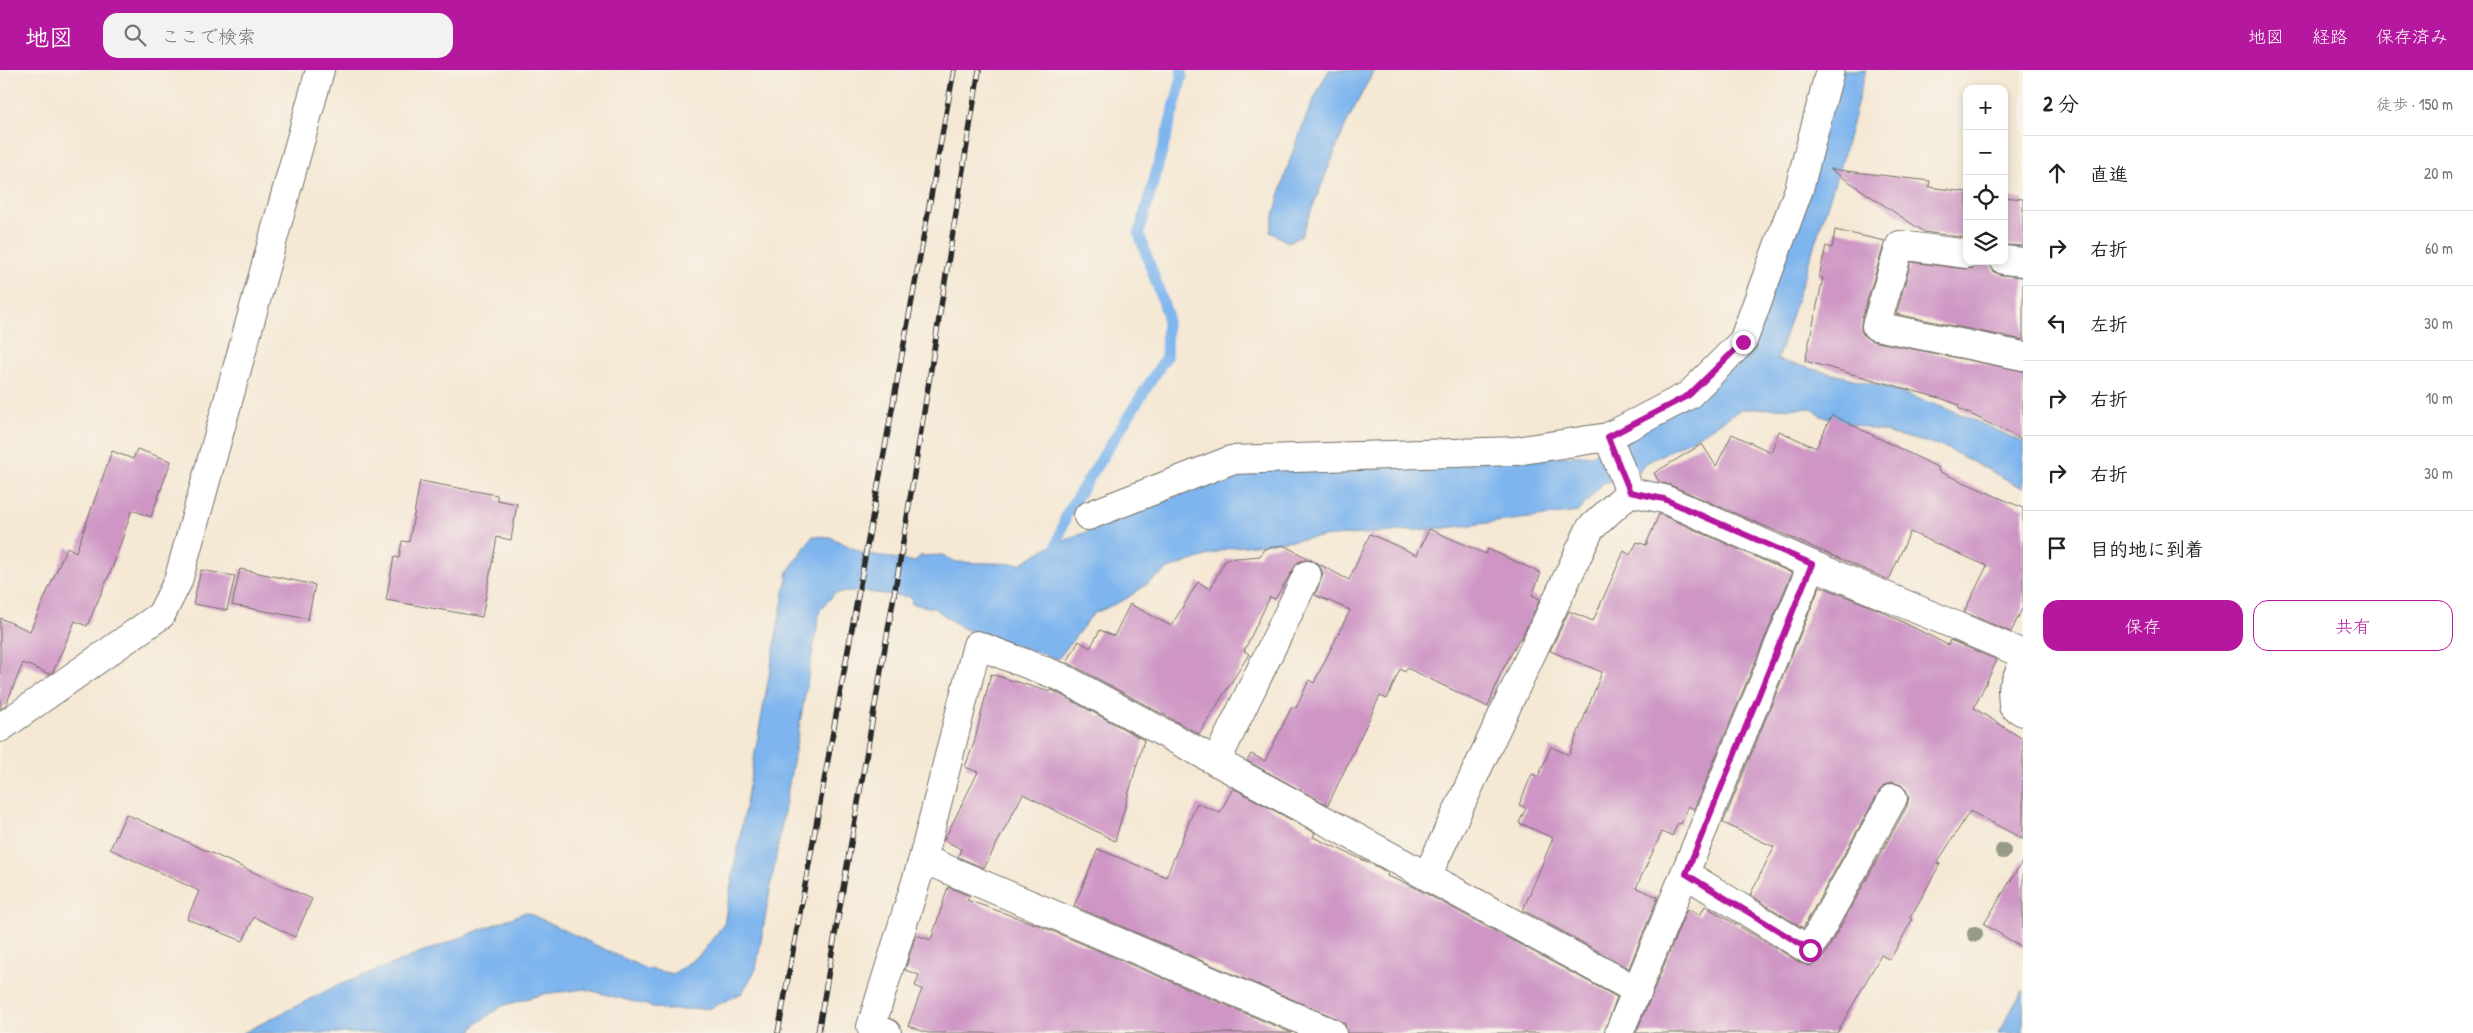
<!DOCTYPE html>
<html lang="ja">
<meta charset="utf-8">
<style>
body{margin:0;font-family:"Patrick Hand","Klee One",sans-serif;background:#f2f2f2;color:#222}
.controls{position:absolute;right:15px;top:15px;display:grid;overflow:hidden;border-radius:10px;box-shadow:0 2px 8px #0003}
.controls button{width:45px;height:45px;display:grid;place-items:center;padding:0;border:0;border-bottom:1px solid #e0e0e0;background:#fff;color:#222;font:25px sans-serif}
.stop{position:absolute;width:15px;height:15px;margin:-11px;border:4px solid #b5179e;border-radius:50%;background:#fff}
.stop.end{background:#b5179e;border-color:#fff;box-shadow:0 1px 5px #0008}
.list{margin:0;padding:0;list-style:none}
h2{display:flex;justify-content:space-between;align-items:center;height:65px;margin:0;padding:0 20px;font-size:21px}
h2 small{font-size:16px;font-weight:400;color:#767676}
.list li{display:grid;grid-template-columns:32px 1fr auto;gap:15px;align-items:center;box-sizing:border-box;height:75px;padding:0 20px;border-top:1px solid #e0e0e0}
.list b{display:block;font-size:19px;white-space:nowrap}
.list em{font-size:16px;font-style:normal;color:#767676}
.actions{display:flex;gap:10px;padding:15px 20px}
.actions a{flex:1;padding:11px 0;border:1px solid #b5179e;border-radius:15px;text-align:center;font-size:18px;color:#b5179e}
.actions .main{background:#b5179e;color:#fff}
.icon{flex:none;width:28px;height:28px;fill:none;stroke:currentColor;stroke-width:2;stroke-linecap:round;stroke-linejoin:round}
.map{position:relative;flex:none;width:2023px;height:963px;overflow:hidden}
header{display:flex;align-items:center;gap:30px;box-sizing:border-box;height:70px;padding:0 25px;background:#b5179e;color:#fff}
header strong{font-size:24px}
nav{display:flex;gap:28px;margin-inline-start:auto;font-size:18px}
.search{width:350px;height:45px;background:#f2f2f2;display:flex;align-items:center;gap:12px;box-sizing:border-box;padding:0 18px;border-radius:15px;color:#767676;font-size:19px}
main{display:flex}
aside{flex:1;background:#fff}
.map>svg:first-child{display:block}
</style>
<header>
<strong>地図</strong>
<div class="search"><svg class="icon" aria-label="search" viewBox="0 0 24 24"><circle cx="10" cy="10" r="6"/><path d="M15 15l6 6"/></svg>ここで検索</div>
<nav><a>地図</a><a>経路</a><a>保存済み</a></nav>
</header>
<main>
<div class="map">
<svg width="2023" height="963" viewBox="0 0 2023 963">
<rect width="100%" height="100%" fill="#f7f3e8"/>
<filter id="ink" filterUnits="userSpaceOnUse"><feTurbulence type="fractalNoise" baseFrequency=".02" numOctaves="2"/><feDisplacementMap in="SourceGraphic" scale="10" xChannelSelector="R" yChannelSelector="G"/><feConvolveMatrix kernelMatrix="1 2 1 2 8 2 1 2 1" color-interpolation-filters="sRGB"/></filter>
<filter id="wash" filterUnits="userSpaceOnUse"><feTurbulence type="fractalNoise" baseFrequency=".0096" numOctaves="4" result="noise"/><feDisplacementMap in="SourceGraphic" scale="20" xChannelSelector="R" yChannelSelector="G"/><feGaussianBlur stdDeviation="1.12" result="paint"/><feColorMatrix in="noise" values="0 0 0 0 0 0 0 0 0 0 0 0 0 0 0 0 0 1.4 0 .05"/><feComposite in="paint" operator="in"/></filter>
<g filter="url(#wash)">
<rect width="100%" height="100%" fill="#f5e8d4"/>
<g fill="#7eb5ee" stroke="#54708c">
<path d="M1329 0H1374L1346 54 1301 166 1288 172 1270 162C1284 104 1300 52 1329 0Z"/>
<polygon points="1840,0 1866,0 1843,87 1777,290 1885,317 1956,342 2023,372 2023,418 1944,377 1821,346 1811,338 1741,339 1702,364 1644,394 1637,404 1603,413 1578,442 1446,458 1320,467 1229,478 1168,499 1126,529 1093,544 1058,589 962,558 934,538 912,534 911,527 857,521 835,523 820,540 756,899 742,923 711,938 665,940 585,919 543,924 502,936 476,954 470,963 243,963 334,917 526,842 644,898 673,904 700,885 724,854 788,501 813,466 830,467 863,483 915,492 920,486 943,485 956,492 1020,494 1046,478 1225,407 1290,396 1445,393 1591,385 1625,370 1743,287"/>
<polygon points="2023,920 2023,963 1998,963"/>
</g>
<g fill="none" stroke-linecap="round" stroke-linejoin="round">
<polyline stroke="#7eb5ee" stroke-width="11" points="1053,486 1067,443 1166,287 1167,243 1139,164 1173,42 1182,7 1181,0"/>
</g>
<g id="blocks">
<g fill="#ce95c5">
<polygon points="1830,99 1930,111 1929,117 1967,122 1967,168 1924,162"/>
<polygon points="2004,127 2023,129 2023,176 2004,175"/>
<polygon points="1835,160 1885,171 1861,252 1861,260 1865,267 1873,271 2023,301 2023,370 1958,338 1959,335 1943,329 1805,291 1823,208 1819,207 1826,176 1832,178"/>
<polygon points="1980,191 1989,191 1994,202 2002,205 2023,207 2023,270 1896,244 1911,192 1965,199 1973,198"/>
<polygon points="1832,345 1939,398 1938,401 2023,438 2023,537 2011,562 1964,542 1987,496 1910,462 1889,510 1670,415 1659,412 1654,403 1702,374 1716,396 1732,364 1771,382 1779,361 1816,378"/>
<polygon points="137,379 171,391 151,447 132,440 113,496 87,556 75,551 53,602 49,604 23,593 6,635 0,639 0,548 30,561 67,477 76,482 112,381 133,389"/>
<polygon points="420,411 497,425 497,430 517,434 511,470 497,467 482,547 386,530 394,487 399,488 402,471 409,472"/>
<polygon points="1659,444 1792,503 1694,739 1688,736 1681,754 1678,753 1672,766 1662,762 1636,818 1658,827 1629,898 1523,840 1553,768 1519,753 1526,738 1519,735 1532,704 1538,707 1551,677 1569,685 1602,602 1550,581 1569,541 1593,551 1624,481 1630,485 1637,472 1646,475"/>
<polygon points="1429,459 1486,484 1488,479 1541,503 1532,525 1540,529 1521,569 1519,569 1500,605 1488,637 1407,598 1405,602 1400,599 1387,629 1380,626 1328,735 1247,691 1251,684 1265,691 1292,636 1296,638 1309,610 1314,613 1350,540 1315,525 1323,504 1320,497 1315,492 1349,510 1370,464 1417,485"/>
<polygon points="1283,475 1313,491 1305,490 1298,492 1275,529 1270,527 1244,581 1249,584 1199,664 1067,592 1079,571 1090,578 1100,560 1114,566 1130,534 1171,556 1198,512 1210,519 1226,489 1260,486 1264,479"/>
<polygon points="240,499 315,515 308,549 232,535"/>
<polygon points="201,500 235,506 227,540 193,534"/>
<polygon points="1820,516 1877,539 1948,575 1950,570 1997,590 1974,638 2023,669 2023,769 1970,741 1937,793 1940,794 1910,848 1912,850 1890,890 1881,885 1837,963 1636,963 1687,839 1700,845 1705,836 1801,893 1809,896 1817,893 1823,888 1907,736 1909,727 1906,720 1901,715 1892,712 1885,715 1880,720 1803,858 1750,825 1774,777 1723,753"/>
<polygon points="991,604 1050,622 1051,620 1054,621 1144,670 1115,771 1023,724 984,798 958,787 961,779 944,770 978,702 965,697 974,673"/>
<polygon points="1233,718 1315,763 1313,767 1378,797 1388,803 1387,806 1410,815 1617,927 1604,963 1347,963 1345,954 1338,949 1074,836 1098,779 1166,807 1197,733 1220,743"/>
<polygon points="126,744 312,829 295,867 254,847 243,871 187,849 199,821 110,779"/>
<polygon points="2023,790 2023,878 1984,854"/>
<polygon points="948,817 970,826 967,830 1038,855 1292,963 928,963 908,956 922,919 915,916 919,905 905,900 916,865 931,870"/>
</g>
</g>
</g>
<g filter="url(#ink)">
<use href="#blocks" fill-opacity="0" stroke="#726d66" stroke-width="1"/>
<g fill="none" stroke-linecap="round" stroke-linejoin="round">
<defs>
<g id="street">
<polyline points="1967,184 1900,175 1876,256 2023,286"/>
<polyline points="2004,190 2023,192"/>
<polyline points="1608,367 1630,422"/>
<polyline points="1630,422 1664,429 1812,495"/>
<polyline points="1088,446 1231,390 1516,381 1608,367 1689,325 1743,271 1799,119 1830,0"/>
<polyline points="2023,593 2012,620 2013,636 2023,642"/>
<polyline points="0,658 161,545 178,511 320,0"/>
<polyline points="1216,692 1307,505"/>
<polyline points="923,789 1332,963"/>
<polyline points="1686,804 1809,880 1893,728"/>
<polyline points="1427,806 1590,459 1630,422"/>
<polyline points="887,963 871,957 923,789 977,575 1061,607 1638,921"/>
<polyline points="1619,963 1812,495 2023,584"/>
</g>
</defs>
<use href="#street" stroke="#726d66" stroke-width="30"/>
<use href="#street" stroke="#fff" stroke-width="28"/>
<defs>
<g id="rail">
<polyline points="778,963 954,0"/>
<polyline points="818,963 901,485 979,0"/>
</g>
</defs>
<use href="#rail" stroke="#2b2b2b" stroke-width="5.5"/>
<use href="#rail" stroke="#f7f3e8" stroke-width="4" stroke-dasharray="11" stroke-linecap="butt"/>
</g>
<g fill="#979a85">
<circle cx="2003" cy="781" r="8"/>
<circle cx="1975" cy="864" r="8"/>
</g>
</g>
<g fill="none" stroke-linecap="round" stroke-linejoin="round" filter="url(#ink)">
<polyline stroke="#b5179e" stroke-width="6" points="1743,272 1689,325 1608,367 1630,422 1664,429 1812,494 1686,804 1810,880"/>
</g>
</svg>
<div class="controls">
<button>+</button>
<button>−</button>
<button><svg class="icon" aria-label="locate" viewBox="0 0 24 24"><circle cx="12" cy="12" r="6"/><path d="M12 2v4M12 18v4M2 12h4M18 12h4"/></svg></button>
<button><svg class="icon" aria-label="layers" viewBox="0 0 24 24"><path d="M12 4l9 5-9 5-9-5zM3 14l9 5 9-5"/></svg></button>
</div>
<div class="stop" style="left:1810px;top:880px"></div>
<div class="stop end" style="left:1743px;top:272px"></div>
</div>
<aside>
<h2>2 分<small>徒歩 · 150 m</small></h2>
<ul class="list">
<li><svg class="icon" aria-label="ahead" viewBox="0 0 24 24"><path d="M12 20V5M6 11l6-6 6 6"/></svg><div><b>直進</b></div><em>20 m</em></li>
<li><svg class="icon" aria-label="right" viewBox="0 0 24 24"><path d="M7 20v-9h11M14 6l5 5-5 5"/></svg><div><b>右折</b></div><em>60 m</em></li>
<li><svg class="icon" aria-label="left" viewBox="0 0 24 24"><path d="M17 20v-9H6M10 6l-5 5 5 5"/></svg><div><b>左折</b></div><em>30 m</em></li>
<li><svg class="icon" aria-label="right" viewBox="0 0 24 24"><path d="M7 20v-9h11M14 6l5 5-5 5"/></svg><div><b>右折</b></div><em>10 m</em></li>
<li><svg class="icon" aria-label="right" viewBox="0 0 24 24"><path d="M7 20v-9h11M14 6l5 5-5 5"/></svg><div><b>右折</b></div><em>30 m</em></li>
<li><svg class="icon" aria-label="arrive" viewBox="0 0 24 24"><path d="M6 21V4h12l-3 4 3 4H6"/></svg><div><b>目的地に到着</b></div></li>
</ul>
<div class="actions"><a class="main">保存</a><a>共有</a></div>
</aside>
</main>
